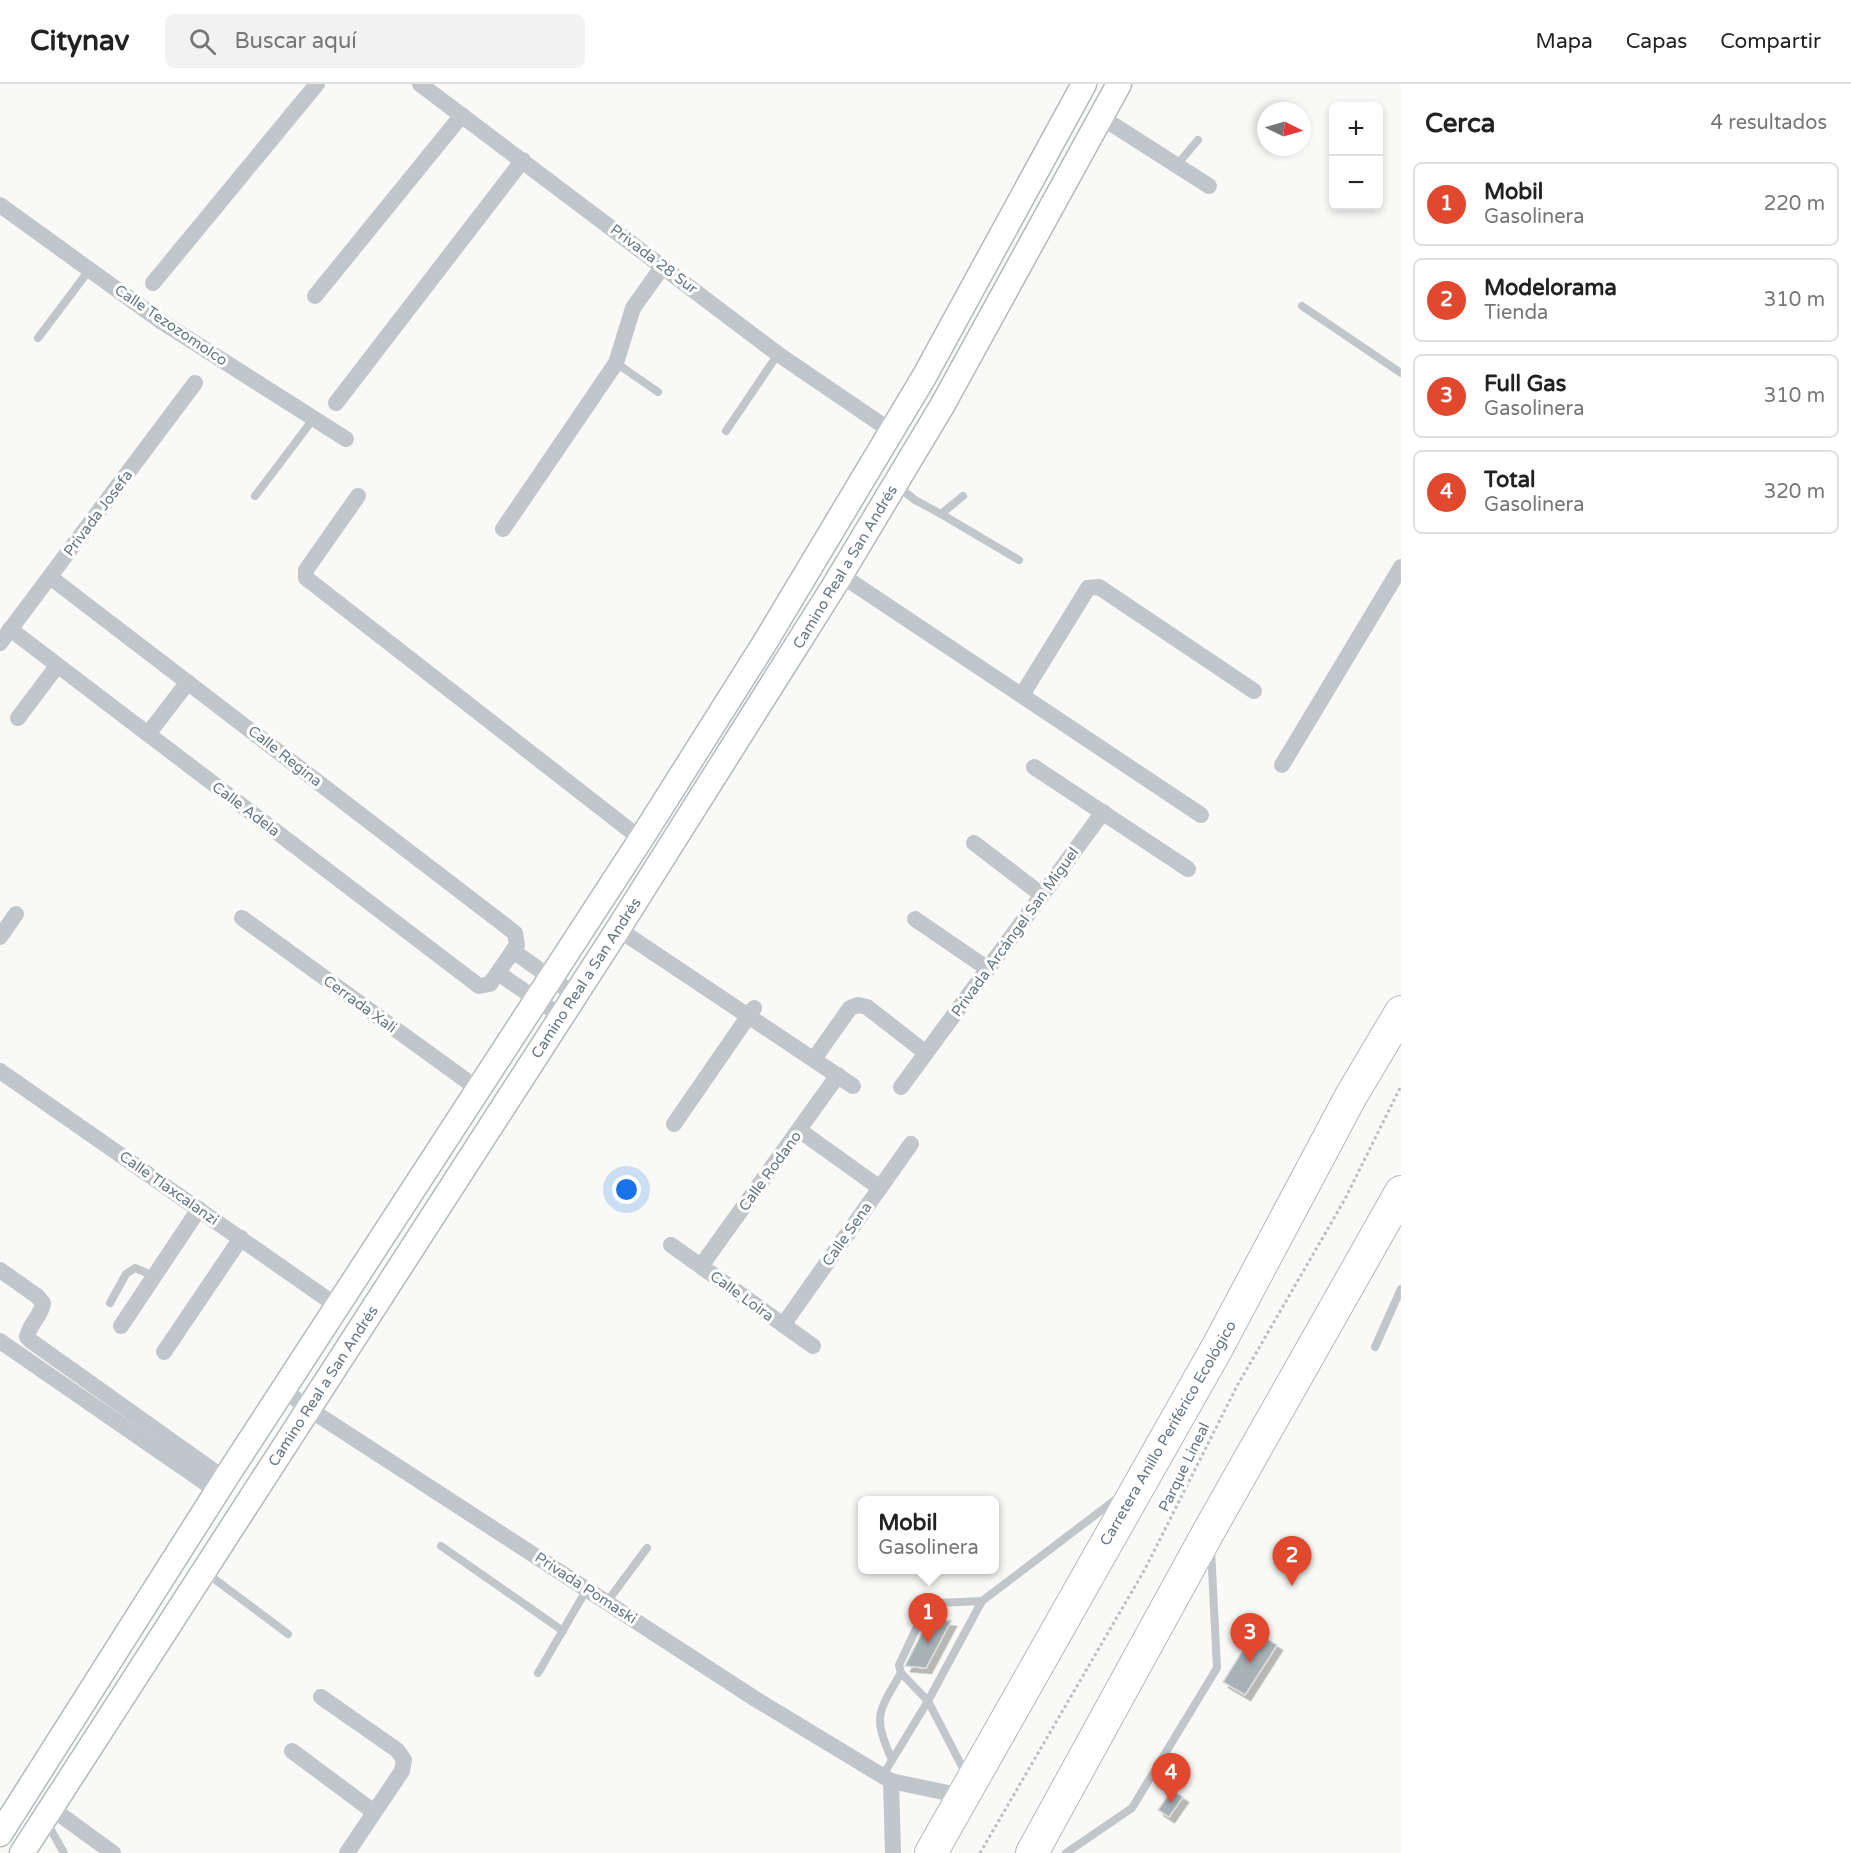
<!DOCTYPE html>
<html lang="es">
<meta charset="utf-8">
<style>
body{margin:0;font-family:"Varela Round",sans-serif;background:#f2f2f2;color:#222}
.controls{position:absolute;right:18px;top:18px;display:grid;overflow:hidden;border-radius:9px;box-shadow:0 3px 9px #0003}
.controls button{width:54px;height:54px;display:grid;place-items:center;padding:0;border:0;border-bottom:2px solid #e0e0e0;background:#fff;color:#222;font:30px sans-serif}
.compass{position:absolute;left:1257px;top:18px;width:54px;height:54px;border-radius:50%;background:#fff;box-shadow:0 3px 9px #0003;rotate:95deg}
.you{position:absolute;left:627px;top:1106px;width:21px;height:21px;margin:-15px;border:4px solid #fff;border-radius:50%;background:#1a73e8;box-shadow:0 0 0 9px #1a73e833}
.badge{display:grid;place-items:center;width:39px;height:39px;border-radius:50%;background:#e1492f;color:#fff;font-size:20px;font-weight:700}
.pin{position:absolute;translate:-50% -50px;filter:drop-shadow(0 2px 3px #0008)}
.pin::after{content:'';position:absolute;top:32px;width:21px;height:18px;background:inherit;clip-path:polygon(0 0,100% 0,50% 100%)}
.popup{position:absolute;left:858px;top:1412px;width:141px;height:78px;box-sizing:border-box;display:grid;place-content:center;border-radius:9px;background:#fff;filter:drop-shadow(0 2px 4px #0005);font-size:20px;white-space:nowrap;color:#767676}
.popup b{font-size:22px;color:#222}
.popup::after{content:'';position:absolute;left:50%;top:100%;margin-left:-12px;border:12px solid transparent;border-top-color:#fff}
.list{margin:0;padding:0;list-style:none}
h2{display:flex;justify-content:space-between;align-items:center;height:78px;margin:0;padding:0 24px;font-size:26px}
h2 small{font-size:20px;font-weight:400;color:#767676}
.list li{display:grid;grid-template-columns:39px 1fr auto;gap:18px;align-items:center;box-sizing:border-box;height:84px;margin:0 12px 12px;padding:0 12px;border:2px solid #e0e0e0;border-radius:9px}
.list b{display:block;font-size:22px;white-space:nowrap}
.list p{margin:0;font-size:20px;white-space:nowrap;color:#767676}
.list em{font-size:20px;font-style:normal;color:#767676}
.icon{flex:none;width:33px;height:33px;fill:none;stroke:currentColor;stroke-width:2;stroke-linecap:round;stroke-linejoin:round}
.map{position:relative;flex:none;width:1401px;height:1769px;overflow:hidden}
header{display:flex;align-items:center;gap:36px;box-sizing:border-box;height:84px;padding:0 30px;background:#fff;border-bottom:2px solid #e0e0e0}
header strong{font-size:28px}
nav{display:flex;gap:33px;margin-inline-start:auto;font-size:21px}
.search{width:420px;height:54px;background:#f2f2f2;display:flex;align-items:center;gap:15px;box-sizing:border-box;padding:0 21px;border-radius:9px;color:#767676;font-size:22px}
main{display:flex}
aside{flex:1;background:#fff}
.map>svg:first-child{display:block}
</style>
<header>
<strong>Citynav</strong>
<div class="search"><svg class="icon" aria-label="search" viewBox="0 0 24 24"><circle cx="10" cy="10" r="6"/><path d="M15 15l6 6"/></svg>Buscar aquí</div>
<nav><a>Mapa</a><a>Capas</a><a>Compartir</a></nav>
</header>
<main>
<div class="map">
<svg width="1401" height="1769" viewBox="0 0 1401 1769">
<defs>
<filter id="shadow"><feDropShadow dx="5.5" dy="5.5" stdDeviation="0" flood-color="#0004"/></filter>
</defs>
<rect width="100%" height="100%" fill="#f9f9f7"/>
<g fill="#a7b2b6" stroke="#dbdbd9" stroke-width="1.5" filter="url(#shadow)">
<polygon points="929,1535 951,1537 926,1584 905,1582"/>
<polygon points="1255,1547 1277,1561 1245,1611 1223,1598"/>
<polygon points="1172,1706 1183,1713 1169,1733 1158,1726"/>
</g>
<g fill="none" stroke-linecap="round" stroke-linejoin="round">
<defs>
<g id="secondary">
<polyline points="0,1750 225,1395 641,755 764,560 924,293 1084,0"/>
<polyline points="22,1769 618,845 834,502 942,322 1119,0"/>
</g>
<g id="highway">
<polyline points="931,1769 1217,1264 1351,1012 1401,928"/>
<polyline points="1032,1769 1210,1445 1401,1108"/>
</g>
</defs>
<use href="#secondary" stroke="#b3babe" stroke-width="27"/>
<use href="#highway" stroke="#b4b9bc" stroke-width="34"/>
<polyline stroke="#bbbfc1" stroke-width="3" stroke-dasharray="3 3" stroke-linecap="butt" points="980,1769 1145,1485 1237,1302 1345,1115 1401,1002"/>
<g stroke="#c0c6c9" stroke-width="8">
<polyline points="1176,82 1198,56"/>
<polyline points="1302,222 1401,289"/>
<polyline points="38,254 90,185"/>
<polyline points="616,279 658,308"/>
<polyline points="726,347 778,270"/>
<polyline points="896,401 915,416 941,430 963,412"/>
<polyline points="255,412 314,334"/>
<polyline points="941,430 1019,476"/>
<polyline points="110,1219 126,1190 135,1184 154,1192"/>
<polyline points="1375,1263 1401,1205"/>
<polyline points="441,1462 563,1547"/>
<polyline points="205,1488 288,1550"/>
<polyline points="607,1518 647,1464"/>
<polyline points="538,1589 587,1505"/>
<path d="M892 1676C873 1632 877 1630 901 1589"/>
<polyline points="883,1691 928,1617 982,1517 1119,1413"/>
<polyline points="967,1692 928,1617 901,1589 899,1581 925,1526 938,1519 982,1517"/>
<polyline points="46,1737 64,1769"/>
<polyline points="1066,1769 1132,1724 1217,1584 1211,1465"/>
</g>
<g stroke="#c0c6c9" stroke-width="16">
<polyline points="420,0 778,270 891,347"/>
<polyline points="1101,33 1209,102"/>
<polyline points="0,121 162,238 346,355"/>
<polyline points="153,199 317,0"/>
<polyline points="315,212 462,31"/>
<polyline points="336,319 523,76"/>
<polyline points="358,412 306,486 306,494 641,755"/>
<polyline points="503,445 616,279 633,224 663,182"/>
<polyline points="841,491 1201,731"/>
<polyline points="10,545 479,902 490,900 517,861 515,849 50,493"/>
<polyline points="0,559 195,299"/>
<polyline points="1022,611 1088,504 1099,503 1254,607"/>
<polyline points="18,634 57,582"/>
<polyline points="148,650 188,598"/>
<polyline points="1282,681 1401,483"/>
<polyline points="1034,683 1188,785"/>
<polyline points="974,759 1042,811"/>
<polyline points="242,834 478,1005"/>
<polyline points="915,835 988,885"/>
<polyline points="618,845 853,1002"/>
<polyline points="0,853 16,830"/>
<polyline points="513,867 575,911"/>
<polyline points="498,889 561,932"/>
<polyline points="814,975 850,924 858,921 867,923 926,969"/>
<polyline points="0,987 337,1222"/>
<polyline points="901,1003 1103,728"/>
<polyline points="674,1040 754,924"/>
<polyline points="799,1046 880,1104"/>
<polyline points="671,1161 813,1262"/>
<polyline points="701,1182 838,991"/>
<path d="M0 1186 37 1212 43 1219C41 1233 29 1240 27 1253L31 1257 225 1395"/>
<polyline points="783,1241 911,1060"/>
<polyline points="121,1242 199,1125"/>
<polyline points="0,1257 217,1407"/>
<polyline points="164,1268 241,1154"/>
<polyline points="284,1306 309,1325 757,1616 891,1697 962,1712"/>
<polyline points="321,1613 397,1666 404,1676 402,1687 347,1769"/>
<polyline points="292,1667 374,1728"/>
<polyline points="891,1697 893,1769"/>
<polyline points="51,1724 113,1769"/>
</g>
<use href="#secondary" stroke="#fff" stroke-width="24"/>
<use href="#highway" stroke="#fff" stroke-width="32"/>
</g>
<g text-anchor="middle" stroke-width="6" stroke-linejoin="round" paint-order="stroke">
<g font-size="15" fill="#657882" stroke="#fff">
<text transform="translate(654 175) rotate(37)" y="5">Privada 28 Sur</text>
<text transform="translate(171 241) rotate(34)" y="5">Calle Tezozomolco</text>
<text transform="translate(98 429) rotate(-53)" y="5">Privada Josefa</text>
<text transform="translate(845 483) rotate(-59)" y="5">Camino Real a San Andrés</text>
<text transform="translate(285 672) rotate(38)" y="5">Calle Regina</text>
<text transform="translate(246 725) rotate(37)" y="5">Calle Adela</text>
<text transform="translate(1015 848) rotate(-54)" y="5">Privada Arcángel San Miguel</text>
<text transform="translate(586 894) rotate(-57)" y="5">Camino Real a San Andrés</text>
<text transform="translate(360 920) rotate(36)" y="5">Cerrada Xali</text>
<text transform="translate(770 1087) rotate(-54)" y="5">Calle Rodano</text>
<text transform="translate(169 1104) rotate(35)" y="5">Calle Tlaxcalanzi</text>
<text transform="translate(847 1150) rotate(-55)" y="5">Calle Sena</text>
<text transform="translate(742 1212) rotate(36)" y="5">Calle Loira</text>
<text transform="translate(323 1302) rotate(-57)" y="5">Camino Real a San Andrés</text>
<text transform="translate(1168 1349) rotate(-60)" y="5">Carretera Anillo Periférico Ecológico</text>
<text transform="translate(1184 1383) rotate(-64)" y="5">Parque Lineal</text>
<text transform="translate(586 1504) rotate(33)" y="5">Privada Pomaski</text>
</g>
</g>
</svg>
<div class="controls">
<button>+</button>
<button>−</button>
</div>
<svg class="compass" viewBox="-18 -18 36 36"><path d="M0-13l5 13h-10z" fill="#e53935"/><path d="M0 13l5-13h-10z" fill="#767676"/></svg>
<div class="you"></div>
<div class="pin badge" style="left:928px;top:1559px">1</div>
<div class="popup"><b>Mobil</b>Gasolinera</div>
<div class="pin badge" style="left:1292px;top:1502px">2</div>
<div class="pin badge" style="left:1250px;top:1579px">3</div>
<div class="pin badge" style="left:1171px;top:1719px">4</div>
</div>
<aside>
<h2>Cerca<small>4 resultados</small></h2>
<ul class="list">
<li><span class="badge">1</span><div><b>Mobil</b><p>Gasolinera</p></div><em>220 m</em></li>
<li><span class="badge">2</span><div><b>Modelorama</b><p>Tienda</p></div><em>310 m</em></li>
<li><span class="badge">3</span><div><b>Full Gas</b><p>Gasolinera</p></div><em>310 m</em></li>
<li><span class="badge">4</span><div><b>Total</b><p>Gasolinera</p></div><em>320 m</em></li>
</ul>
</aside>
</main>
